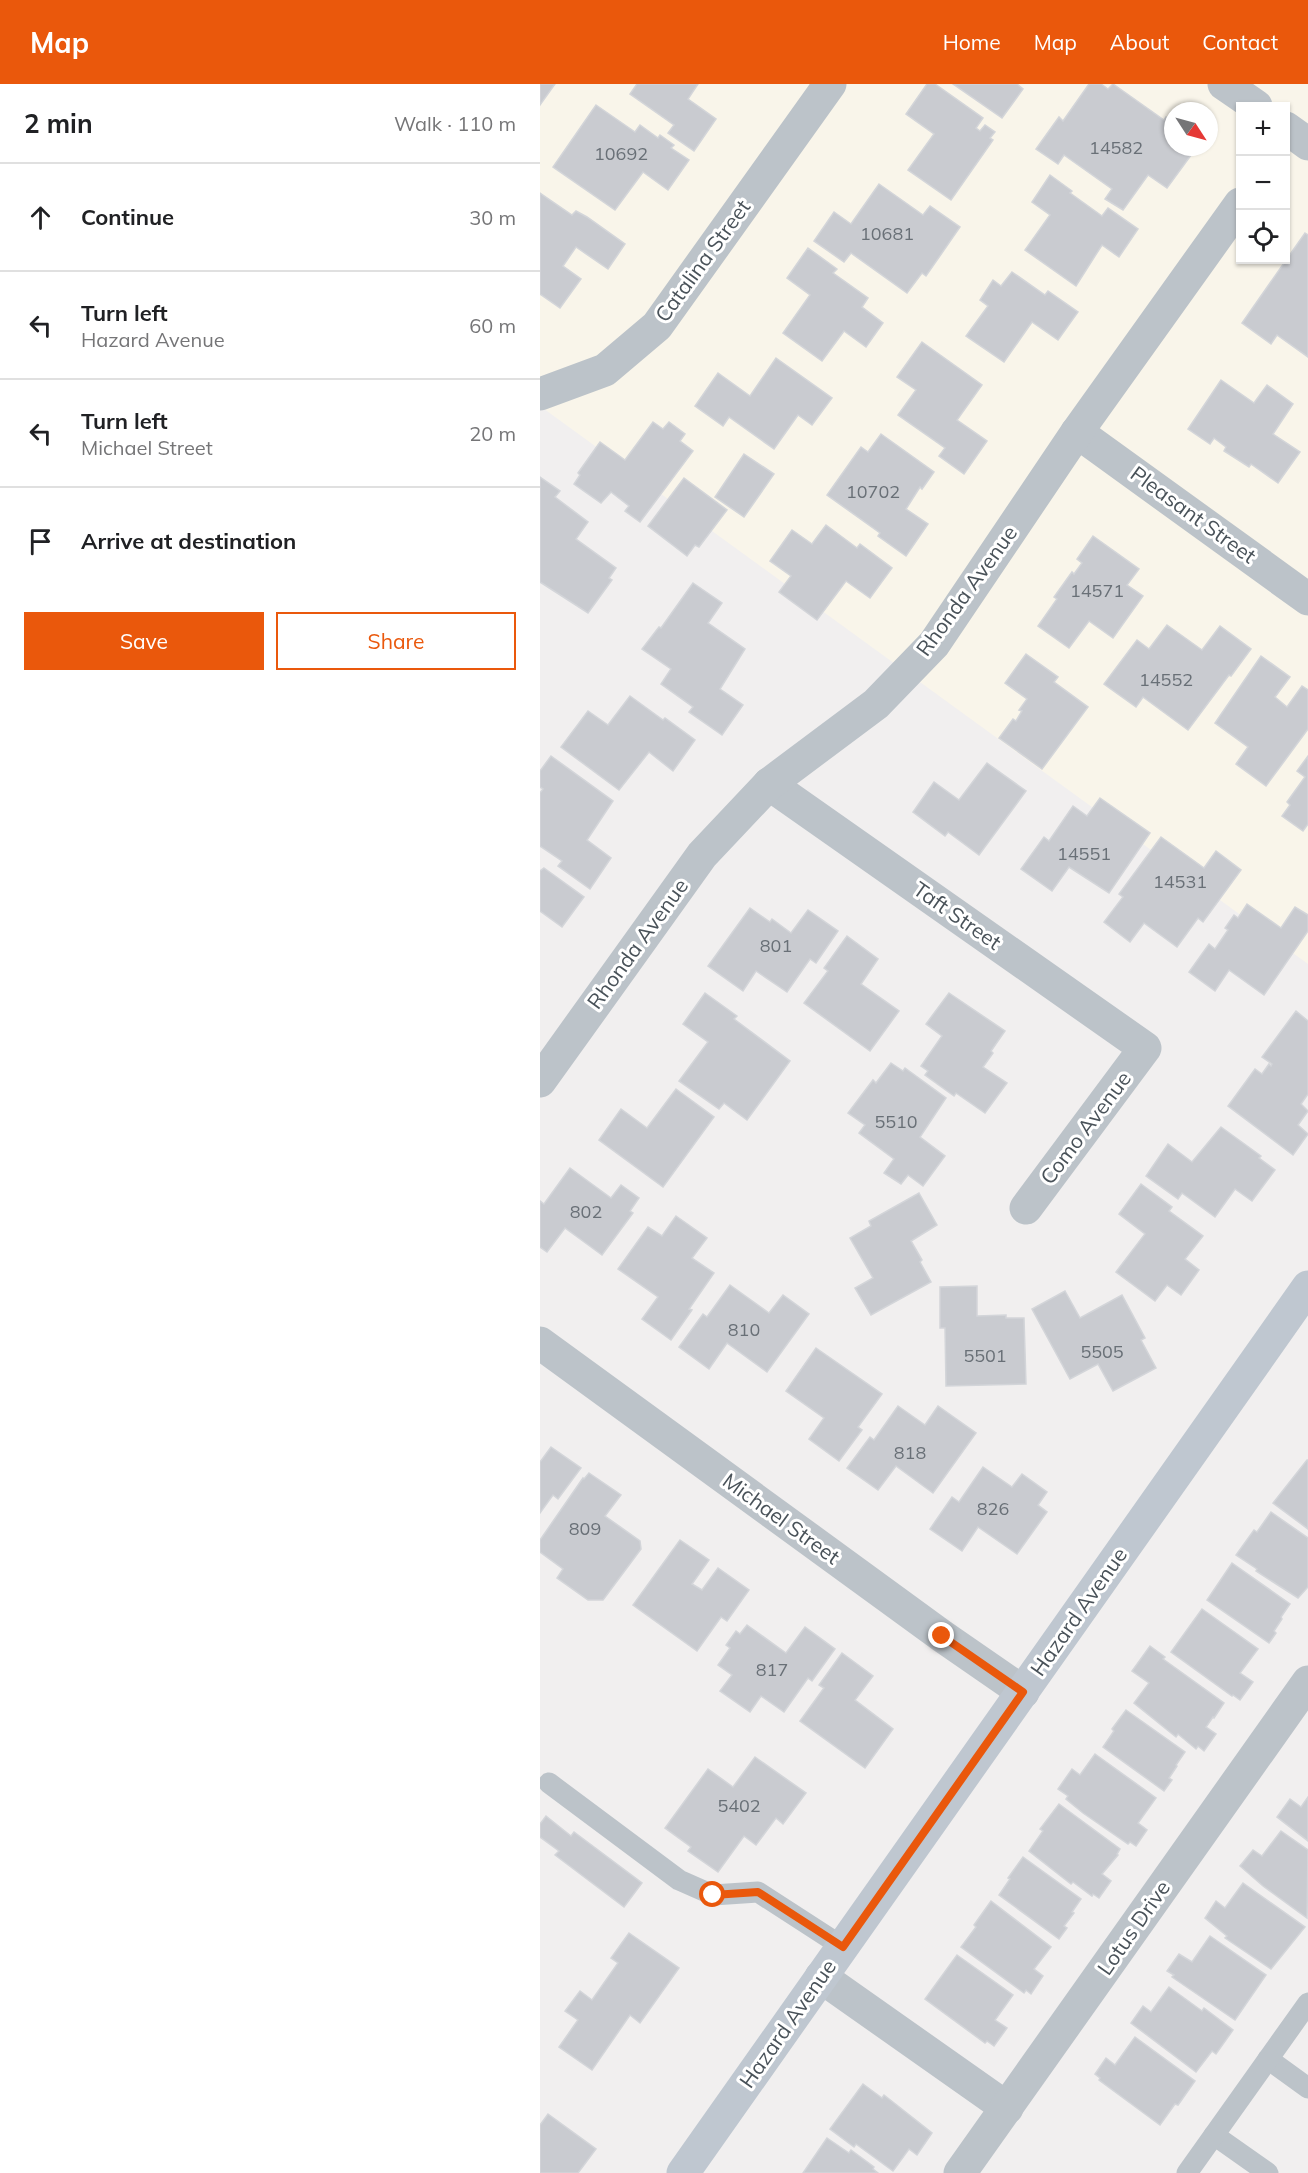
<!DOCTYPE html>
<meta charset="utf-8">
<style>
body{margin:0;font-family:Mulish,sans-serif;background:#f6f6f6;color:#202124}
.controls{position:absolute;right:18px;top:18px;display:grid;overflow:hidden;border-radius:0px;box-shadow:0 2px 4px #0004}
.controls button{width:54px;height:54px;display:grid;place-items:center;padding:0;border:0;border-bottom:2px solid #e0e0e0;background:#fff;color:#202124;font:30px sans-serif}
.compass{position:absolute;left:624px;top:18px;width:54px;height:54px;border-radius:50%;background:#fff;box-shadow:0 2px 4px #0004;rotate:126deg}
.stop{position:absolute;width:18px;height:18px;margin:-14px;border:4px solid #ea580c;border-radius:50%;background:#fff}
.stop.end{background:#ea580c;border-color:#fff;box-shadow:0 2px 6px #0008}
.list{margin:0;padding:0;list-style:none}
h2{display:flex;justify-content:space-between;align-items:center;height:78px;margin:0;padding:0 24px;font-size:26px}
h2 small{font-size:20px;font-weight:400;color:#757577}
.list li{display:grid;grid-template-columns:39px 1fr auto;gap:18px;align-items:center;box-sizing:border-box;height:108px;padding:0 24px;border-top:2px solid #e0e0e0}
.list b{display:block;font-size:22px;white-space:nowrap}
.list p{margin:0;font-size:20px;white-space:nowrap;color:#757577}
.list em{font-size:20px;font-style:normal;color:#757577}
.actions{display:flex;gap:12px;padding:18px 24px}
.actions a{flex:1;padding:14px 0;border:2px solid #ea580c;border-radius:0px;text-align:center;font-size:21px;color:#ea580c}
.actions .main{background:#ea580c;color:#fff}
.icon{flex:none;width:33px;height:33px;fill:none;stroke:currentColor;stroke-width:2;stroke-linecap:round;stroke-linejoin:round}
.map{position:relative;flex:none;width:768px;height:2089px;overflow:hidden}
header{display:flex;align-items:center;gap:36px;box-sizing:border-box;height:84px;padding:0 30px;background:#ea580c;color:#fff}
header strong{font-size:28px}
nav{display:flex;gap:33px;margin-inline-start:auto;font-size:21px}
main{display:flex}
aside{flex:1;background:#fff}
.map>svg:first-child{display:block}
</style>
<header>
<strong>Map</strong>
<nav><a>Home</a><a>Map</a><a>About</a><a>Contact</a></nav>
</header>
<main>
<aside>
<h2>2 min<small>Walk · 110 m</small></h2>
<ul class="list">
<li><svg class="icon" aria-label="ahead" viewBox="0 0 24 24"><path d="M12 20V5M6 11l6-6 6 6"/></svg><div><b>Continue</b></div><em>30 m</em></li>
<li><svg class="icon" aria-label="left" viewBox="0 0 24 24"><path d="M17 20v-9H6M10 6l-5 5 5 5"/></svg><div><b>Turn left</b><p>Hazard Avenue</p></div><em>60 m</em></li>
<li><svg class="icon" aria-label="left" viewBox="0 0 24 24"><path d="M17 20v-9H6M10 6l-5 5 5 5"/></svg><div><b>Turn left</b><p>Michael Street</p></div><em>20 m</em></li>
<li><svg class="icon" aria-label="arrive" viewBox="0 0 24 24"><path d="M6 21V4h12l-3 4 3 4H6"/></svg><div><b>Arrive at destination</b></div></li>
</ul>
<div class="actions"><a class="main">Save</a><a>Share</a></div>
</aside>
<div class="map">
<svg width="768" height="2089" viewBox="0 0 768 2089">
<rect width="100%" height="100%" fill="#f1efef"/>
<path fill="#f9f5ea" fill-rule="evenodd" d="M0 0H768V880L0 322ZM700 22H746V176H700ZM633 27H669V63H633Z"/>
<g fill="#c9cbd0" stroke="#d3d5d9" stroke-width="1.5">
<polygon points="0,0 15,0 0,21"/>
<polygon points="97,0 158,0 148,15 176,35 154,67 128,49 134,41 90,10"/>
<polygon points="387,0 395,0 443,34 436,44 440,47 445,41 455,48 450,54 453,56 411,116 368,86 394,50 366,30"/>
<polygon points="413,0 477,0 483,5 462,34"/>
<polygon points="549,0 561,0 568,5 573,0 624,36 626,33 633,38 633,63 657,63 627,104 608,91 583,126 565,115 572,105 524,71 518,80 496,65 519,33 523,37"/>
<polygon points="56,21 95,48 100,41 118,54 120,51 134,61 131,64 149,76 128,106 103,88 75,126 13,83"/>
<polygon points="510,91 532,107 530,109 562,132 568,124 598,145 579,173 562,161 536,202 485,166 510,131 492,118"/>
<polygon points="339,100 383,131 390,122 420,143 386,192 382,189 367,209 311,169 304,178 274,157 294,128 311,140"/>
<polygon points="0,109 32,131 36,127 47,133 85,160 68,185 36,163 23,182 41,195 20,224 0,210"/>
<polygon points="765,149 768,151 768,273 737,251 731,260 702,239"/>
<polygon points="268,164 297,185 293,189 328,214 322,223 343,239 326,263 304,247 282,277 243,249 270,211 247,194"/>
<polygon points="472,188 505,211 508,207 538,228 518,256 492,238 464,278 426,252 448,222 440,216 453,196 461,202"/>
<polygon points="382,258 442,301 417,336 447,357 424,390 399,372 405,364 358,331 376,306 357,293"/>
<polygon points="236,274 292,314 272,341 258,331 234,365 189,333 183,342 155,322 178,289 210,312"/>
<polygon points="681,296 714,319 727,301 753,320 733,350 760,368 738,399 711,380 709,383 684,367 686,363 674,354 670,360 648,345"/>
<polygon points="113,338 123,345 129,338 145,350 140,357 153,367 100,438 85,427 89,422 71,408 61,419 34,400 40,391 38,389 60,358 85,376"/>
<polygon points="341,350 394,388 382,405 380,403 366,425 388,440 366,472 338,452 340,449 287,411 321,363 328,368"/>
<polygon points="204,370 234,390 204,433 175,413"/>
<polygon points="0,393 20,407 15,413 48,438 36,455 76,484 69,494 72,496 48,529 0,498"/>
<polygon points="144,394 187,426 159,463 155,461 147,472 108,442"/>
<polygon points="286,441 317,464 320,460 352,484 330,514 306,497 277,536 239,508 251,492 230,477 252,446 272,460"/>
<polygon points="553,452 599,485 587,501 603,512 573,554 549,537 529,564 498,542 517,515 514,513 532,488 534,490 542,479 537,475"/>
<polygon points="153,499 182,519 168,539 205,565 180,605 203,621 182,651 149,628 153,623 121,600 131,585 102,565 119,543 121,544"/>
<polygon points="627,541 662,566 680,542 711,565 691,592 689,591 648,646 603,613 596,623 564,600 597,556 609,565"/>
<polygon points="486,570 518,593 514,598 548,623 502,685 459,654 473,635 476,637 482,627 479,626 487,615 465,599"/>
<polygon points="721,572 750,593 735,613 747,623 762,602 768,606 768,645 726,702 696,680 708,663 675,639"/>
<polygon points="90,612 123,636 125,634 155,656 133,687 109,668 79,706 21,663 48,627 68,641"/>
<polygon points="11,672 73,717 47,756 71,774 50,805 18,782 22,777 0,762 0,709 3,705 0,703 0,687"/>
<polygon points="768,672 768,740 763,747 742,732 750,721 747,718 765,693 757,687"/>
<polygon points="447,679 486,707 439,771 408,748 405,752 373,728 394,698 419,716"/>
<polygon points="560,714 610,749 569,809 529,783 512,807 481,785 504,753 509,757 533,722 547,732"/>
<polygon points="621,753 664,784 676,767 701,786 663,838 658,834 637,863 604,839 590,858 564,838 583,813 579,810"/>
<polygon points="4,784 44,813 22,843 0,827 0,787"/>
<polygon points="707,820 741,844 755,823 768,831 768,847 724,911 689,886 675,907 649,888 669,860 675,865 688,846 685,844 694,831 698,834"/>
<polygon points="210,824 230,838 232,835 251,849 268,826 298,847 276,879 270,875 247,908 216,887 203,907 168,882"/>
<polygon points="307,852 338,875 321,900 359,927 330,967 264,919 288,887 284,884"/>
<polygon points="165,909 197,932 194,935 250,977 207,1036 184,1019 179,1025 139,997 168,958 143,940"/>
<polygon points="409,909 465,947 451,967 453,969 443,983 467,999 445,1029 416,1009 414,1012 385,991 388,987 381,982 402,952 386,940"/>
<polygon points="756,927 768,937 768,1010 761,1020 768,1027 758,1041 768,1050 753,1071 688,1022 715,985 722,990 729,980 731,982 732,980 722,973"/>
<polygon points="351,979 363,987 365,984 406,1014 380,1053 405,1072 383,1102 368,1091 361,1100 344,1089 354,1075 319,1049 325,1041 308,1029 333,996 336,999"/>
<polygon points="136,1005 174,1033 123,1103 59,1056 81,1025 107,1044"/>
<polygon points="681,1043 721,1072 719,1074 735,1086 712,1117 695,1105 675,1133 642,1109 638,1115 606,1092 628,1060 652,1078"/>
<polygon points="30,1084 71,1114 81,1101 99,1114 90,1127 93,1129 62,1171 25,1144 7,1168 0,1163 0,1117 4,1120"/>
<polygon points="601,1100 632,1123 629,1127 663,1152 645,1175 659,1186 641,1211 627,1201 615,1217 576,1188 605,1150 579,1130"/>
<polygon points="379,1109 397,1141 371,1157 382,1176 380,1178 391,1198 331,1231 315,1204 333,1194 310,1154 331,1142 329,1137"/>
<polygon points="136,1132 167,1154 152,1174 174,1189 149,1225 152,1226 131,1256 102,1235 118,1213 78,1185 108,1143 122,1152"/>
<polygon points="190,1201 229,1229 243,1211 269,1230 227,1288 187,1259 169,1285 139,1263 163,1230 167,1233"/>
<polygon points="437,1202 437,1232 466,1231 466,1234 484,1234 486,1300 406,1302 405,1244 400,1244 400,1203"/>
<polygon points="525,1207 540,1234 582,1211 605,1254 601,1256 616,1284 573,1307 558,1280 530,1295 492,1225"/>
<polygon points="276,1264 342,1310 318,1343 322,1346 299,1377 269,1355 284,1334 246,1307"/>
<polygon points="358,1322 385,1341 398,1322 436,1349 393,1409 356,1382 338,1406 307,1384 330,1353 334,1356"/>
<polygon points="11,1363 41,1384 18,1415 13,1411 0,1429 0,1378"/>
<polygon points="767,1376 768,1376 768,1445 733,1419"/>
<polygon points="443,1383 472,1403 482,1390 507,1408 498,1421 507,1428 477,1470 438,1443 422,1467 390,1445 412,1413 419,1418"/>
<polygon points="49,1389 81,1411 65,1432 100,1457 101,1465 63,1516 48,1516 17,1494 23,1485 0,1468 0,1456 43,1394 44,1395"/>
<polygon points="731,1428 768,1454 768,1503 758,1514 716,1487 717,1485 696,1471 714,1446 717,1448"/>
<polygon points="140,1456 169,1476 152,1500 162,1506 178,1484 209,1506 187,1537 181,1533 157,1567 93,1521"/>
<polygon points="692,1479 750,1520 741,1533 742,1535 734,1547 736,1549 729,1559 667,1516"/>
<polygon points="662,1525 718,1565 700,1589 713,1598 700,1616 693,1611 692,1612 631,1568"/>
<polygon points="207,1541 246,1569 265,1543 295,1565 272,1597 268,1594 244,1628 221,1612 210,1628 180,1607 192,1591 178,1581 190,1564 186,1561 196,1547 200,1550"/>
<polygon points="610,1562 625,1573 623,1575 684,1619 674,1634 673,1633 666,1643 676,1650 664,1667 658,1662 656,1665 638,1650 636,1653 594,1619 609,1599 592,1587"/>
<polygon points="302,1569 333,1592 315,1616 353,1645 325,1684 260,1637 284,1604 279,1601"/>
<polygon points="586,1626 645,1668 636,1681 637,1682 629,1694 632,1696 624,1707 563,1663 574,1647 572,1645"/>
<polygon points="555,1670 616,1714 598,1739 607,1746 596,1762 590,1758 588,1760 543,1729 526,1715 528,1712 518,1705 532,1685 540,1691"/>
<polygon points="215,1673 266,1709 243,1740 236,1734 216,1761 204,1752 178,1788 148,1767 151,1763 125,1744 168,1685 193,1703"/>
<polygon points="768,1713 768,1757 737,1733 750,1715 761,1723"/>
<polygon points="519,1720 580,1765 577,1770 578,1771 562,1790 571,1797 559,1814 553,1810 552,1812 533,1798 531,1800 489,1767 503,1747 500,1745"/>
<polygon points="6,1732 31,1752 34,1748 102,1799 84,1823 15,1771 19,1767 0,1753 0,1740"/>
<polygon points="741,1747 768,1766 767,1834 723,1802 700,1782 713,1766 722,1772"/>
<polygon points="483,1773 541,1815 532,1828 534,1829 524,1842 527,1844 519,1855 459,1811 470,1795 468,1794"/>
<polygon points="703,1799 765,1843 731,1885 685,1854 687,1852 665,1834 676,1817 685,1824"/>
<polygon points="451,1817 511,1863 494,1885 503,1892 491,1910 486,1906 484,1909 421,1863 436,1843 434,1841"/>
<polygon points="89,1849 139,1884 100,1939 90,1931 52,1986 19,1963 38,1936 25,1927 40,1907 52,1916 78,1879 71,1874"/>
<polygon points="670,1852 726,1891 695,1936 632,1893 634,1891 627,1887 639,1870 652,1878"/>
<polygon points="417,1871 473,1911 455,1936 467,1944 454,1962 447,1957 445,1959 385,1915"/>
<polygon points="629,1903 662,1927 664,1924 693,1946 676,1970 672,1967 656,1988 591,1939 603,1922 611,1928"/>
<polygon points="595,1953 655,1997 638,2021 635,2020 620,2041 559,1996 560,1994 555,1990 566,1974 575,1981"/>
<polygon points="323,2000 342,2014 344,2011 392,2049 377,2071 369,2065 353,2087 316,2060 314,2063 290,2045"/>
<polygon points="8,2030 56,2065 38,2089 0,2089 0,2041"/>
<polygon points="287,2054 309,2069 311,2066 334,2083 333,2085 338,2089 263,2089"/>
</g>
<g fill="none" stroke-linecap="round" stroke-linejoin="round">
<g stroke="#bcc3c9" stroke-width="21">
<polyline points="9,1699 139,1796 173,1811 218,1808 303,1863"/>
<polyline points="728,1975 768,2004"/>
<polyline points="674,2051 728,2089"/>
<polyline points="647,2089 768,1919"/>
</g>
<g stroke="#bcc3c9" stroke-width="33">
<polyline points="684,0 716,22"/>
<polyline points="746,44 768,60"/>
<polyline points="0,310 65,286 117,242 290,0"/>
<polyline points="537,348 768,515"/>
<polyline points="229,700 605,964 486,1124"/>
<polyline points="0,997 162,771 229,700 336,620 394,560 537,348 700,120"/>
<polyline points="0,1259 402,1552 483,1608"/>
<polyline points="281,1893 467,2024"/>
<polyline points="420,2089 768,1598"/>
</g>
<polyline stroke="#bfc7d0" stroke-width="33" points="143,2089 768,1203"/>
</g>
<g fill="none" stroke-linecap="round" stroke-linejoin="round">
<polyline stroke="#ea580c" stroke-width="8" points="173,1811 218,1808 303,1863 483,1608 402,1552"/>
</g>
<g text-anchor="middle" stroke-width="6" stroke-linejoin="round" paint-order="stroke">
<g font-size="18" fill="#697077">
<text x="576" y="70">14582</text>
<text x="81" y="76">10692</text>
<text x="347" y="156">10681</text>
<text x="333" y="414">10702</text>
<text x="557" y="513">14571</text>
<text x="626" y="602">14552</text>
<text x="544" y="776">14551</text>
<text x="640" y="804">14531</text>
<text x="236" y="868">801</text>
<text x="356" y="1044">5510</text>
<text x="46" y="1134">802</text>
<text x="204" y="1252">810</text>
<text x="562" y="1274">5505</text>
<text x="445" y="1278">5501</text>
<text x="370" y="1375">818</text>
<text x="453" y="1431">826</text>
<text x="45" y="1451">809</text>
<text x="232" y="1592">817</text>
<text x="199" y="1728">5402</text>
</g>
<g font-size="21" fill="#495259" stroke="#fff">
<text transform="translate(163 177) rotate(-54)" y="7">Catalina Street</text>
<text transform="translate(653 431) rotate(36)" y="7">Pleasant Street</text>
<text transform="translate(427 507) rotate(-54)" y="7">Rhonda Avenue</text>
<text transform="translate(417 832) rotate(35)" y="7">Taft Street</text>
<text transform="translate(98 860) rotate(-54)" y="7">Rhonda Avenue</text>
<text transform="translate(546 1044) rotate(-53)" y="7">Como Avenue</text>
<text transform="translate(241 1435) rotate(36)" y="7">Michael Street</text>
<text transform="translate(539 1528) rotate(-55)" y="7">Hazard Avenue</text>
<text transform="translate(594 1844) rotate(-55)" y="7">Lotus Drive</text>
<text transform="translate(248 1940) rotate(-55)" y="7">Hazard Avenue</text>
</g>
</g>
</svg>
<div class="controls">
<button>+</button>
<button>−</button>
<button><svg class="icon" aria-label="locate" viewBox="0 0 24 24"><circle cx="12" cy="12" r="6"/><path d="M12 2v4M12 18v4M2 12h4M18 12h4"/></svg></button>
</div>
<svg class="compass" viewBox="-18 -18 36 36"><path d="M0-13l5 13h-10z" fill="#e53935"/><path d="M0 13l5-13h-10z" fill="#757577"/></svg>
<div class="stop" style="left:173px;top:1811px"></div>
<div class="stop end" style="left:402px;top:1552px"></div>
</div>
</main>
